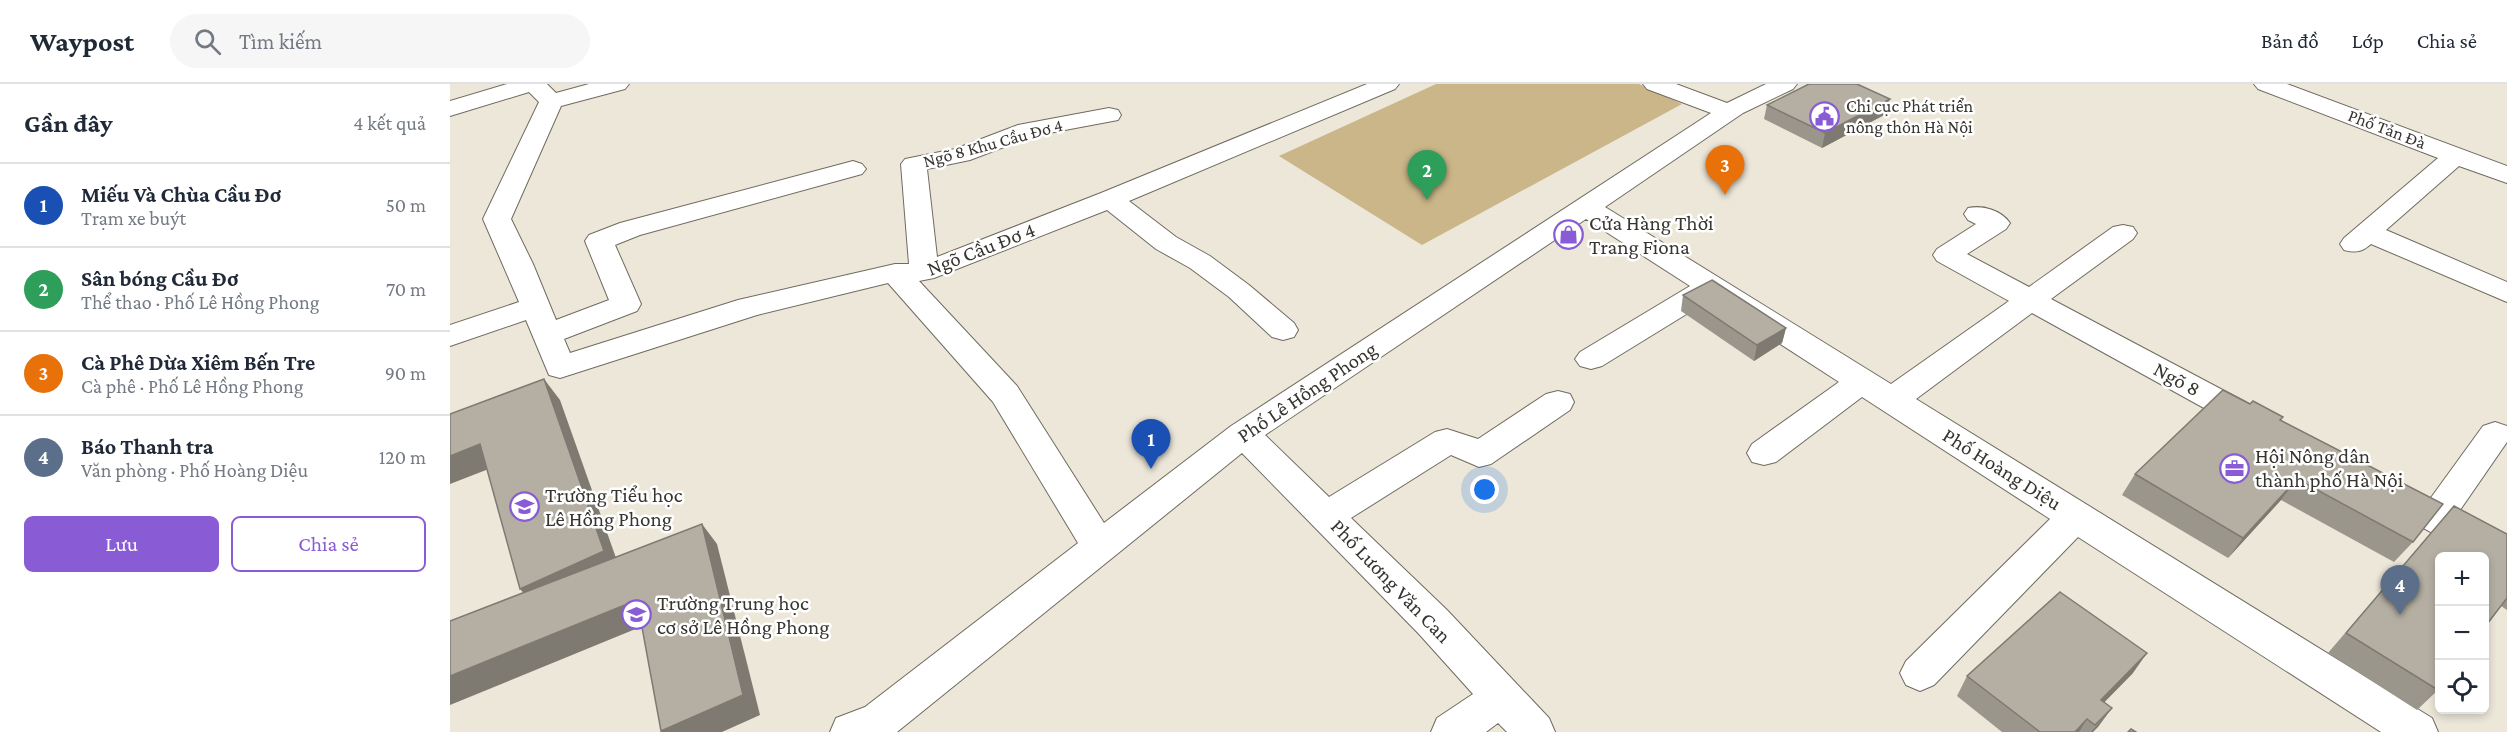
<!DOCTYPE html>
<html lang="vi">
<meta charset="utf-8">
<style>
body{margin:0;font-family:"Crimson Pro",serif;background:#f6f6f7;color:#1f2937}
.controls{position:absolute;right:18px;bottom:18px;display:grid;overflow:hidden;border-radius:9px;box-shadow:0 3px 9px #0003}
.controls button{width:54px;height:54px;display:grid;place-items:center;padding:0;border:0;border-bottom:2px solid #e0e1e3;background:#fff;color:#1f2937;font:30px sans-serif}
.you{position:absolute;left:1035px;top:406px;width:21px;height:21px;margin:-15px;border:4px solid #fff;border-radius:50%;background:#1a73e8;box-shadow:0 0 0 9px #1a73e833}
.badge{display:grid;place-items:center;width:39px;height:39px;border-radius:50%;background:#895cd5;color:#fff;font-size:20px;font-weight:700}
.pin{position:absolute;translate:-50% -50px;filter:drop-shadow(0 2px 3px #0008)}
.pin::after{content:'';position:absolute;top:32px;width:21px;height:18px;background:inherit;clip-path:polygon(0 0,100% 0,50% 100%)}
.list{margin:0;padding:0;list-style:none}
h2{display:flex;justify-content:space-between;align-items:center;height:78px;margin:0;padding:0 24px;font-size:26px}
h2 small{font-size:20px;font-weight:400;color:#747a83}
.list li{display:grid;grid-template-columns:39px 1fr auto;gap:18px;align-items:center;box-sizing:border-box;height:84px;padding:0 24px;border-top:2px solid #e0e1e3}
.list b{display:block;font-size:22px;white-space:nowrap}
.list p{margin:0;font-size:20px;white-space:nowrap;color:#747a83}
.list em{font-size:20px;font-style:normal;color:#747a83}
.actions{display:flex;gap:12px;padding:18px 24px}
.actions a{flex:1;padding:14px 0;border:2px solid #895cd5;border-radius:9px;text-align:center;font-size:21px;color:#895cd5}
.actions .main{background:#895cd5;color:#fff}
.icon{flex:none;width:33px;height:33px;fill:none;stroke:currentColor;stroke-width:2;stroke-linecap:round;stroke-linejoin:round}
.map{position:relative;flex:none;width:2057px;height:648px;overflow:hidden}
header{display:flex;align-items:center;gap:36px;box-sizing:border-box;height:84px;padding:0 30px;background:#fff;border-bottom:2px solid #e0e1e3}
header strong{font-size:28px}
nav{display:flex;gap:33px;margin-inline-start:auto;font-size:21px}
.search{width:420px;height:54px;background:#f6f6f7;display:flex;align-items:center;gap:15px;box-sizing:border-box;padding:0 21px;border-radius:33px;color:#747a83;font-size:22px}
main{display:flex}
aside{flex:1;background:#fff}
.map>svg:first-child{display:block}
</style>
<header>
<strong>Waypost</strong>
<div class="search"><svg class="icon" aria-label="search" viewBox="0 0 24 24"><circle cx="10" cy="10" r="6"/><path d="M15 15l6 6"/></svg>Tìm kiếm</div>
<nav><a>Bản đồ</a><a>Lớp</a><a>Chia sẻ</a></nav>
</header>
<main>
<aside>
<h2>Gần đây<small>4 kết quả</small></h2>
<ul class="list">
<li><span class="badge" style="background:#1a4fb4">1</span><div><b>Miếu Và Chùa Cầu Đơ</b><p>Trạm xe buýt</p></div><em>50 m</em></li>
<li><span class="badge" style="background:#2e9e5b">2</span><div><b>Sân bóng Cầu Đơ</b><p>Thể thao · Phố Lê Hồng Phong</p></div><em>70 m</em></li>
<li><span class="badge" style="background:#e8710a">3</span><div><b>Cà Phê Dừa Xiêm Bến Tre</b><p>Cà phê · Phố Lê Hồng Phong</p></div><em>90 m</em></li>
<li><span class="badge" style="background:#5c6f8a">4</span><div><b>Báo Thanh tra</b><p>Văn phòng · Phố Hoàng Diệu</p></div><em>120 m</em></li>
</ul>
<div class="actions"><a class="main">Lưu</a><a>Chia sẻ</a></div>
</aside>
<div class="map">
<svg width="2057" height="648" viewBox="0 0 2057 648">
<rect width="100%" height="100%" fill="#ece7d9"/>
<polygon fill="#cab688" points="986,0 1189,0 1232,20 972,161 829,72"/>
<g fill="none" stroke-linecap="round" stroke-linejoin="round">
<defs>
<g id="minor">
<path d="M57 0H97L106 9 139 0H179L175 5 111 22 61 135 83 180 106 236 159 216 135 157 139 151 170 139 403 77 412 80 416 85 412 90 190 151 165 161 191 220 187 227 114 255 120 269 288 216 445 180H459L451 80 455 75 505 65 568 41 659 24 668 26 671 31 668 36 583 52 520 76 477 85 487 173 651 109 917 0H949L945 5 679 117 726 153 760 172 799 201 844 239 848 246 844 253 833 256 822 253 779 213 740 184 706 165 657 126 484 194 469 197 567 302 654 439 781 342 1261 29 1197 5 1193 0H1226L1277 19 1316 0H1347L1343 5 1293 29 1155 123 1441 300 1559 217 1487 177 1483 171 1487 165 1526 140 1518 136 1514 130 1518 124C1533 121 1551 126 1560 139L1556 145 1517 170 1579 203 1663 143 1673 141 1683 143 1687 149 1683 155 1601 215 1816 329 1821 337 1816 345 1804 349 1792 345 1582 229 1466 315 1982 634 1988 648H1931L1628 453 1484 601 1470 607 1456 601 1450 589 1456 577 1600 435 1412 313 1326 378 1314 381 1302 378 1297 369 1302 360 1389 298 1261 215 1152 282 1141 285 1130 282 1125 275 1130 268 1240 202 1136 135 815 351 879 413 985 348 997 345 1028 355 1096 310 1108 307 1120 310 1124 318 1120 326 1041 380 1029 383 1001 371 901 434 997 526 1099 634 1105 648H1057L1048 639 1036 648H981L987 634 1023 610 969 550 792 369 447 648H380L386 634 415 623 628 459 543 318 438 199 307 231 110 294 99 291 76 236 0 262V241L69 218 33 135 89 18 79 8 0 32V17Z"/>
<path d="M1804 0H1837L2057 82V99L2009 82 1936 146 2057 198V218L1921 160C1912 168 1906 169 1894 166L1890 160 1894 154 1988 74 1808 5Z"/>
<polygon points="2045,338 2057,342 2057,358 2008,429 2057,455 2057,487 2034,477 2034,472 2025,472 1929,420 1924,411 1929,402 1942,398 1980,415 2033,342"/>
</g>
</defs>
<use href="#minor" stroke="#706b5f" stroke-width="2"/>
<use href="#minor" fill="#fff" fill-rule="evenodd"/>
</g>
<g fill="#9b968b">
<polygon points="1317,21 1436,30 1372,64 1314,35"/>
<polygon points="1233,211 1336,244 1332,259 1304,277 1231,227"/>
<polygon points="1800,320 1833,333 1831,336 1963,458 1944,478 1831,416 1778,474 1672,411 1685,390"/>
<polygon points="2004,422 2057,450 2057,526 2051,522 1989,605 1967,626 1878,569"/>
<polygon points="1683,589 1654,618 1662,624 1643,648 1552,648 1507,612 1517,592"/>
</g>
<g fill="#7e7a71">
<polygon points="1440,15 1436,30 1372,64 1375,49"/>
<polygon points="1336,244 1332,259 1304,277 1307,261"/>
<polygon points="94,295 110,316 171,488 89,526 70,505"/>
<polygon points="30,360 49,381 0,400 0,372"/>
<polygon points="1847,395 1831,416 1778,474 1793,454"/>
<polygon points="252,440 267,460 310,631 272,648 211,648"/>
<polygon points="187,516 205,537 0,621 0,592"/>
<polygon points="1697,569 1683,589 1637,636 1651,616"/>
<polygon points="1662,624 1648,643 1643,648 1641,648"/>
<polygon points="1637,635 1629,648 1625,648"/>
</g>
<g fill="#b4afa2" stroke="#7e7a71" stroke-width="1.5">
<polygon points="1359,0 1407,0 1440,15 1375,49 1317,21"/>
<polygon points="1262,196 1336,244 1307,261 1233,211"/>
<polygon points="94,295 154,467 70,505 30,360 0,372 0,330"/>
<polygon points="1773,306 1800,320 1803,317 1833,333 1830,336 1993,420 1963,458 1847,395 1793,454 1685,390"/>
<polygon points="2004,422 2057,450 2057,514 2034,544 2034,472 1989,472 1989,605 1988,606 1896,549"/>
<polygon points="252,440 293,611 211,647 187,516 0,592 0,537"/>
<polygon points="1610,508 1697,569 1651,616 1662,624 1645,641 1637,635 1625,648 1590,648 1517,592"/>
<polygon points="1681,645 1686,648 1678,648"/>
</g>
<defs>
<symbol id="civic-ring" viewBox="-11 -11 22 22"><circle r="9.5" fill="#fff" stroke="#895cd5" stroke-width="1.5"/><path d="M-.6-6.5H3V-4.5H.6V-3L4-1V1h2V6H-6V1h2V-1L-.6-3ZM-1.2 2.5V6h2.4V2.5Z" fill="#895cd5"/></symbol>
<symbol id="shop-ring" viewBox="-11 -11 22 22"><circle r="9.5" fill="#fff" stroke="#895cd5" stroke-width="1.5"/><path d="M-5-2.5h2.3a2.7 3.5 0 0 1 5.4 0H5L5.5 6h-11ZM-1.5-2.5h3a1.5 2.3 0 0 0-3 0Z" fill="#895cd5"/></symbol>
<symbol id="office-ring" viewBox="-11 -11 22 22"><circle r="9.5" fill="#fff" stroke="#895cd5" stroke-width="1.5"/><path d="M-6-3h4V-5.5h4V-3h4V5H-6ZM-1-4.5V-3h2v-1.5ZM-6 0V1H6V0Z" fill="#895cd5"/></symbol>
<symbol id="school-ring" viewBox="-11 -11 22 22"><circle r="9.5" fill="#fff" stroke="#895cd5" stroke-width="1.5"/><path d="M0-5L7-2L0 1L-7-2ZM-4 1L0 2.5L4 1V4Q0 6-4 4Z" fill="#895cd5"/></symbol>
</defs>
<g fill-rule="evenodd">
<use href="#civic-ring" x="1358" y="16" width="33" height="33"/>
<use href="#shop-ring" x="1102" y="134" width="33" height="33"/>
<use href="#office-ring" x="1768" y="368" width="33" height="33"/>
<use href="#school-ring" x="58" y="406" width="33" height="33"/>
<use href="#school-ring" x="170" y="514" width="33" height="33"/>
</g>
<g text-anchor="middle" stroke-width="5" stroke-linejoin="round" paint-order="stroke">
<g font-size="18" fill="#373530" stroke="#fff" text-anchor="start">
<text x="1396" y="28">Chi cục Phát triển<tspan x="1396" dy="21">nông thôn Hà Nội</tspan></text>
</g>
<g font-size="18" fill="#373530" stroke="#fff">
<text transform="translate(1937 45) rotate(21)" y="6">Phố Tản Đà</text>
<text transform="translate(543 59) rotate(-15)" y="6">Ngõ 8 Khu Cầu Đơ 4</text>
</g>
<g font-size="21" fill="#373530" stroke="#fff" text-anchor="start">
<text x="1139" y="146">Cửa Hàng Thời<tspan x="1139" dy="24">Trang Fiona</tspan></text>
<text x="1805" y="379">Hội Nông dân<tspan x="1805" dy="24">thành phố Hà Nội</tspan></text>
<text x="95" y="418">Trường Tiểu học<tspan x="95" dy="24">Lê Hồng Phong</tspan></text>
<text x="207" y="526">Trường Trung học<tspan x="207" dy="24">cơ sở Lê Hồng Phong</tspan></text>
</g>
<g font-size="21" fill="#373530" stroke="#fff">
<text transform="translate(531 165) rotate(-21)" y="7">Ngõ Cầu Đơ 4</text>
<text transform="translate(1727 295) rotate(28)" y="7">Ngõ 8</text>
<text transform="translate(857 308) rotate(-34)" y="7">Phố Lê Hồng Phong</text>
<text transform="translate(1552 385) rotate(32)" y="7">Phố Hoàng Diệu</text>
<text transform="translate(941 497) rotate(46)" y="7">Phố Lương Văn Can</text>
</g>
</g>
</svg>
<div class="controls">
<button>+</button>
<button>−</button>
<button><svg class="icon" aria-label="locate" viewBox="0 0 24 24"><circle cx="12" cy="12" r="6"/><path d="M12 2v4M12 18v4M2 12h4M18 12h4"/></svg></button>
</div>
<div class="you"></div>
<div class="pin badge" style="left:701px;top:385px;background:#1a4fb4">1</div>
<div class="pin badge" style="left:977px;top:116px;background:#2e9e5b">2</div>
<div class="pin badge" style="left:1275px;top:111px;background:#e8710a">3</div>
<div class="pin badge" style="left:1950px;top:531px;background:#5c6f8a">4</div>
</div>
</main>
